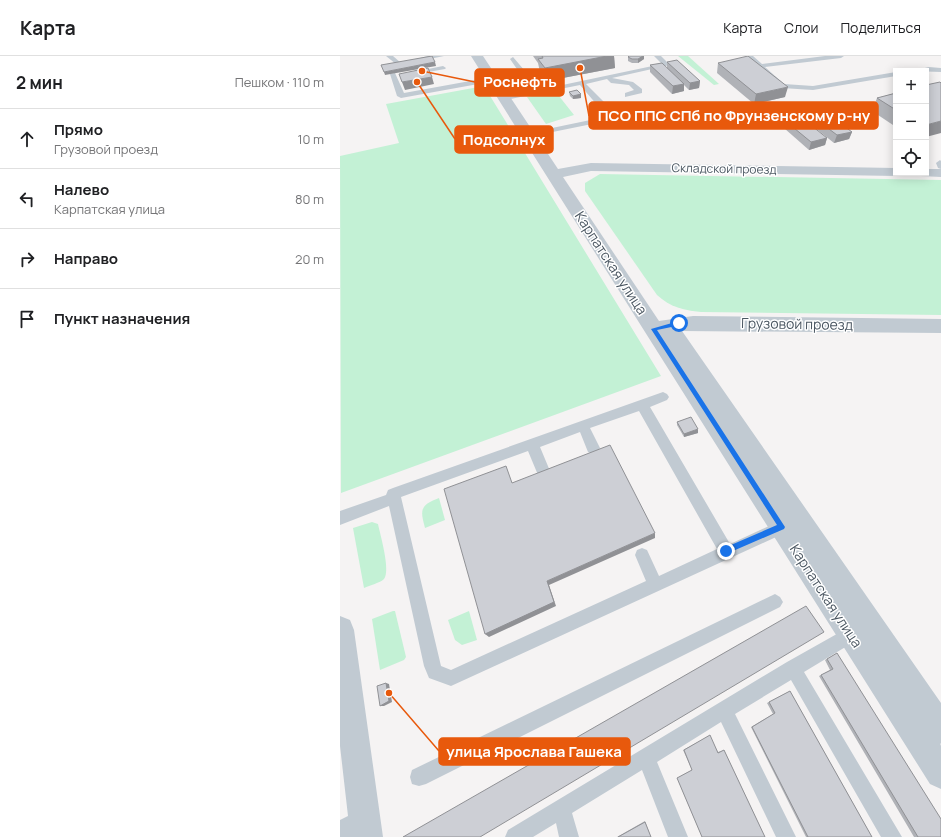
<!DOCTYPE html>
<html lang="ru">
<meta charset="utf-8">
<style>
body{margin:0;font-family:Manrope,sans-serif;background:#f6f6f6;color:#202124}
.controls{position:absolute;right:12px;top:12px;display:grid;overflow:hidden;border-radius:0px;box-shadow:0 2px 10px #0003}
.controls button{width:36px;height:36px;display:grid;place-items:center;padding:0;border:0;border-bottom:1px solid #e0e0e0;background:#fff;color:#202124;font:20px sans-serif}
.stop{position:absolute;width:12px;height:12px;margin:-9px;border:3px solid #1a73e8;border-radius:50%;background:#fff}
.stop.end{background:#1a73e8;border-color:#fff;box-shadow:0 1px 4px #0008}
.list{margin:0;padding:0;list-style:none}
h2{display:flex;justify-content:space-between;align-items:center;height:52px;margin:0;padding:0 16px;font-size:17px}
h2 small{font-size:13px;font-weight:400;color:#757577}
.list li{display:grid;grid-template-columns:26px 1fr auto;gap:12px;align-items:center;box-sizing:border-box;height:60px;padding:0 16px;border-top:1px solid #e0e0e0}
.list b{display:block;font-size:15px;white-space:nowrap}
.list p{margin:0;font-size:13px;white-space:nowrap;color:#757577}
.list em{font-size:13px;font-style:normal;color:#757577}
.icon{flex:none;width:22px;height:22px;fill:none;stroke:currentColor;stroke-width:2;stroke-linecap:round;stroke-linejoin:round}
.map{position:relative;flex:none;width:601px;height:781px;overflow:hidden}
header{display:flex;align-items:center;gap:24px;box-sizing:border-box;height:56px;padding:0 20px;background:#fff;border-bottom:1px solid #e0e0e0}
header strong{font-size:19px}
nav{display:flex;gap:22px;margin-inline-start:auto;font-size:14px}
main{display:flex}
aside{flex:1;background:#fff}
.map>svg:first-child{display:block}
</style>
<header>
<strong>Карта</strong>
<nav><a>Карта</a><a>Слои</a><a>Поделиться</a></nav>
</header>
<main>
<aside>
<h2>2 мин<small>Пешком · 110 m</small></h2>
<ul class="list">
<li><svg class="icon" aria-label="ahead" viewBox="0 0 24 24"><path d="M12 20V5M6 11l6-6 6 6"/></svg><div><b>Прямо</b><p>Грузовой проезд</p></div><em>10 m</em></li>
<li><svg class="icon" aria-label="left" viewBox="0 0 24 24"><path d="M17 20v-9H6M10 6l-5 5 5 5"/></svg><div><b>Налево</b><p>Карпатская улица</p></div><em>80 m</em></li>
<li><svg class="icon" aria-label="right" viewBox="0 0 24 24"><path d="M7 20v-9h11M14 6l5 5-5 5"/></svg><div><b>Направо</b></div><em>20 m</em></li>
<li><svg class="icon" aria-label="arrive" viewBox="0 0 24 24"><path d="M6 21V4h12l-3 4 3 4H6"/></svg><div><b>Пункт назначения</b></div></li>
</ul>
</aside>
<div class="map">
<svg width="601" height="781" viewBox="0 0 601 781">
<rect width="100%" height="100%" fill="#f5f3f3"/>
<g fill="#c3f1d5">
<polygon points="338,0 348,0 379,28 374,29"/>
<polygon points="144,30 321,320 1,437 0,100 59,87 46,48"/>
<polygon points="215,35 234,59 206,68 187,41"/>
<path d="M260 118 601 124V259L361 256C343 254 330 251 317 239L245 135V127Z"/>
<path d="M99 442 105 464 85 472C80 454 80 449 99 442Z"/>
<path d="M32 466 38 468C40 478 51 515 44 523 40 527 30 529 24 532L13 472Z"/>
<polygon points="53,555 55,555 66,601 64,604 40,614 32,563"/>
<polygon points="129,555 137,584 122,589 115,584 108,564"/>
</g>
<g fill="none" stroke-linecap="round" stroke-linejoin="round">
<g fill="#c1cad2" fill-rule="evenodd">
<polygon points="46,0 53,0 61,7 56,8"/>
<polygon points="88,0 104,0 75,6 72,4"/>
<polygon points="314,0 321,0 330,9 272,22 293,26 302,33 302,37 285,41 285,37 294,34 289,29 271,27 267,23 246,28 264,46 264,50 258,50 240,29 165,44 161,42 322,8"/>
<polygon points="406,0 413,0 422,8 485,0 504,0 501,2 425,11 444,28 473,30 556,16 556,20 473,34 442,32"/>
<polygon points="173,1 185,15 199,14 199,16 188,19 194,26 192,27 188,27 182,20 61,42 57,40 50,18 55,17 64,37 179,16 170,3"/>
<polygon points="103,10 106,12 105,13 71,19 68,17"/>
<polygon points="589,11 601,12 601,16 572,15"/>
<polygon points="308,52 312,54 311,56 188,81 184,79 188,77"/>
<polygon points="600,104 601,105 601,113 598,112 596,107"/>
<path d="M323 336 327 338 329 341 327 344 310 351 390 488 442 464 447 466 449 471 447 476 111 630 89 622 84 610 49 450 0 469V455L46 439 48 434 53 432ZM299 355 377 493 319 520 307 494 302 492 297 494 295 499 306 525 111 614 101 610 61 441 188 395 198 419 203 421 208 419 210 415 200 391 240 376 248 396 253 398 258 396 260 392 250 372Z"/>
<polygon points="435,538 440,541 443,546 440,551 86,728 79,730 72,728 70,721 72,714"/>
<polygon points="511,570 517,572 519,578 517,584 464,616 562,781 541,781 451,624 395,658 456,781 436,781 381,666 317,706 348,781 328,781 302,714 232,757 239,781 219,781 216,767 193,781 165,781 168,774 447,606"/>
</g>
<g fill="#c1cad2" fill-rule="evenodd">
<polygon points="131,0 143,0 218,113 251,107 556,112 556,117 563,117 556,120 251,115 223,121 319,265 353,260 601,263 601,277 342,275 601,647 601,688 600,687 601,690 601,733 590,728"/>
<polygon points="586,113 601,113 601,121 581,120 579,117 586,117"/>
<polygon points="0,560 10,564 14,574 43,781 0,781 0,764 8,760 0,690"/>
</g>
</g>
<g fill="#b0b2b7">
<polygon points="193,0 274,0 275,12 207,25 200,16 198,7"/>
<polygon points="289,0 304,0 304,3 298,7 292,7 288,5 288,1"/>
<polygon points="327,6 360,25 359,32 349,34 344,29 344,35 332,38 310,16 310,9 327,12"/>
<polygon points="378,7 445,41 414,48 377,17"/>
<polygon points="229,36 241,38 241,42 233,43 230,40"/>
<polygon points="556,37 556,71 532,55 537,42"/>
<polygon points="461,52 512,76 509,83 494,87 459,59"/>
<polygon points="437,58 487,82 485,89 469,94 436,65"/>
<polygon points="337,366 358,377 344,381 337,369"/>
<polygon points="497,597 601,781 574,781 479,620 490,614 485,604"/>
<polygon points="450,635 532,781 466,781 411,671 433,658 427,647"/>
<polygon points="369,680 378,696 384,694 425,781 362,781 337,722 352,714 343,694"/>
<polygon points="305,765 311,781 277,781"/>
</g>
<g fill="#909195">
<polygon points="267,0 274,0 275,12 207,25 205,12"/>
<polygon points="303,0 304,0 304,3 298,7 298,3"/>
<polygon points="95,6 96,10 45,19 44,16"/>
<polygon points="92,21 94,28 65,34 62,26"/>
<polygon points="360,25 359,32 349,34 350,27"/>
<polygon points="344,28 344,35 332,38 333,30"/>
<polygon points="448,31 445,41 414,48 416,38"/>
<polygon points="241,38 241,42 233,43 233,40"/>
<polygon points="601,65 601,77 586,81 586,69"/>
<polygon points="512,76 509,83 494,87 497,79"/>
<polygon points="487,82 485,89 469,94 471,86"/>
<polygon points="358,373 358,377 344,381 344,378"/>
<polygon points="315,477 315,482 209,529 216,550 149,581 145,578 207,525"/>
<polygon points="46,627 49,628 52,646 44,650 40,650"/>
</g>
<g fill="#cdcfd5" stroke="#909195">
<polygon points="92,0 95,6 44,16 41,9"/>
<polygon points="202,0 267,0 205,12 198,3 203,2"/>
<polygon points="289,0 303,0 298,3 292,3 288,1"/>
<polygon points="408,0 448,31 416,38 378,7"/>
<polygon points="337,4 360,25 350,27 327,6"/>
<polygon points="322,7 344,28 333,30 310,9"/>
<polygon points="88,12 92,21 62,26 59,18"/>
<polygon points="600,26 601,27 601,65 586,69 586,29"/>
<polygon points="237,34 241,38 233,40 229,36"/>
<polygon points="556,37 556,54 537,42"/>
<polygon points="476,49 512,76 497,79 461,52"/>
<polygon points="452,54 487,82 471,86 437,58"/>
<polygon points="351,361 358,373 344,378 337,366"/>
<polygon points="270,389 315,477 207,525 214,546 145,578 104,433 166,410 172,427"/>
<polygon points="466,550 484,576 140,781 63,781"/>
<polygon points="497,597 601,763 601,781 578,781 481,619 493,613 487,603"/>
<polygon points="46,627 49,645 40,650 37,630"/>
<polygon points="450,635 532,781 468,781 412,671 435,657 429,646"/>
<polygon points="370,679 378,697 384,694 425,781 362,781 337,722 352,714 344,694"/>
<polygon points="305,766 311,781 278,781"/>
</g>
<polygon fill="#1a73e8" points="339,265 341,269 317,274 445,471 444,473 386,498 384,497 384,492 437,469 311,273"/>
<g text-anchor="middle" stroke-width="3" stroke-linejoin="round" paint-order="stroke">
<g font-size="12" fill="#4a5661" stroke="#fff">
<text transform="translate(384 113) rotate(1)" y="4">Складской проезд</text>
</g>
<g font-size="14" fill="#4a5661" stroke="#fff">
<text transform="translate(271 207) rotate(57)" y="5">Карпатская улица</text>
<text transform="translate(457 268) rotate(1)" y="5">Грузовой проезд</text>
<text transform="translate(486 540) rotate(57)" y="5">Карпатская улица</text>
</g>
</g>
<path fill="none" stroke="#e8590c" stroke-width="1.5" d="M82 15L135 26M240 12L249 60M77 26L115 83M49 637L99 695"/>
<g fill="#e8590c" stroke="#fff" stroke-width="1.5">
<circle cx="82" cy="15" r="4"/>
<circle cx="240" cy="12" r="4"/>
<circle cx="77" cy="26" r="4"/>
<circle cx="49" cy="637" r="4"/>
</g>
<g fill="#e8590c" stroke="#e8590c" stroke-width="1.5">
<rect x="135" y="13" width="89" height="27" rx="4"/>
<rect x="249" y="46" width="289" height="27" rx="4"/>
<rect x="115" y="70" width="98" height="27" rx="4"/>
<rect x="99" y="682" width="191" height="27" rx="4"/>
</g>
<g font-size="15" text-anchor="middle" font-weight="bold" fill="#fff">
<text x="180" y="31">Роснефть</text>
<text x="394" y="65">ПСО ППС СПб по Фрунзенскому р-ну</text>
<text x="164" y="89">Подсолнух</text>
<text x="194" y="701">улица Ярослава Гашека</text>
</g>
</svg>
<div class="controls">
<button>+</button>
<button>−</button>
<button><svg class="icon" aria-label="locate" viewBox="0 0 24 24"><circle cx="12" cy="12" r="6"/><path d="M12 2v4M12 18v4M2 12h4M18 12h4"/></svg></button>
</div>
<div class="stop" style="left:339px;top:267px"></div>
<div class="stop end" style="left:386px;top:495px"></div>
</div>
</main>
